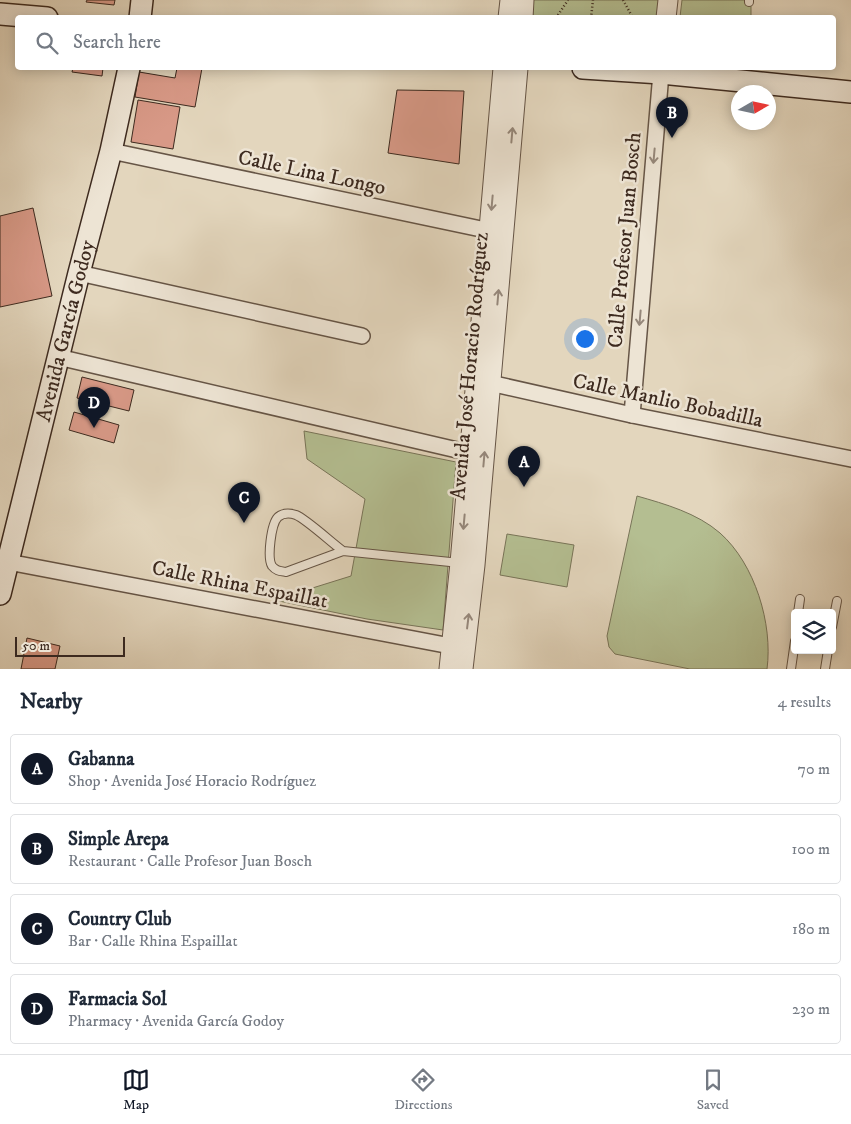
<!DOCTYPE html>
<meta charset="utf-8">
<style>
body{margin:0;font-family:"IM FELL DW Pica",serif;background:#f6f6f7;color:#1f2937}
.controls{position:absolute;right:15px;bottom:15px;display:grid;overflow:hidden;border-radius:5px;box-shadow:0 2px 12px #0003}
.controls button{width:45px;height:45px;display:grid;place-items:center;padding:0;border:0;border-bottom:1px solid #e0e1e3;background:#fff;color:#1f2937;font:25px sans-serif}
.compass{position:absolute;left:731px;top:85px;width:45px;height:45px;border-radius:50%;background:#fff;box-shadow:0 2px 12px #0003;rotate:81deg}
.scale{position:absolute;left:15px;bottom:12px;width:110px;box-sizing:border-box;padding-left:5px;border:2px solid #3d2a1f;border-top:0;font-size:14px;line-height:18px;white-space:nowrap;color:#3d2a1f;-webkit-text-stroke:4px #ede4d4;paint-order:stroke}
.you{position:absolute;left:584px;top:338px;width:18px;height:18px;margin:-12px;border:4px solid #fff;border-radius:50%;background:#1a73e8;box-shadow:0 0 0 8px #1a73e833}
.badge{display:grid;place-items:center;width:32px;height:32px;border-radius:50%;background:#111827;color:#fff;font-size:16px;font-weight:700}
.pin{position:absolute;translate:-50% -41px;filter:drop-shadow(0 1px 2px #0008)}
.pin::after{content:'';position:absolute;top:26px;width:18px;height:15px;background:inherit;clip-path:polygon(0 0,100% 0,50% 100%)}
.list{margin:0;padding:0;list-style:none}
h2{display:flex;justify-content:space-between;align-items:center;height:65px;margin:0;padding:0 20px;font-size:21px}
h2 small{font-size:16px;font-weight:400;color:#747a83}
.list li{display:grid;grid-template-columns:32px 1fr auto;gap:15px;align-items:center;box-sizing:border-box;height:70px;margin:0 10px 10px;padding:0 10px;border:1px solid #e0e1e3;border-radius:5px}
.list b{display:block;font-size:19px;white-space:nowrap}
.list p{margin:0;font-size:16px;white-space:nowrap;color:#747a83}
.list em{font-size:16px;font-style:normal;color:#747a83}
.icon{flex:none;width:28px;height:28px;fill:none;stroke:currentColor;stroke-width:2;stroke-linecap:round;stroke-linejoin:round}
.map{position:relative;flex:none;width:851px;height:669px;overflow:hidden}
.search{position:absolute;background:#fff;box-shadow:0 2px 12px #0003;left:15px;right:15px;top:15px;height:55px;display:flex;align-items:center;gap:12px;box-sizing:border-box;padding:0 18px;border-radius:5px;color:#747a83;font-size:19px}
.sheet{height:385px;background:#fff}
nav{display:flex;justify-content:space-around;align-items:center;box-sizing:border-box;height:70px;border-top:1px solid #e0e1e3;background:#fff;font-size:14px;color:#747a83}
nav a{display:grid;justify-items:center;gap:2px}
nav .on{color:#111827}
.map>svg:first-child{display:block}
</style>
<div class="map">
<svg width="851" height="669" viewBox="0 0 851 669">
<rect width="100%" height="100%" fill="#e3d6bd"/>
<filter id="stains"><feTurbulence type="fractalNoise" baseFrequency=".004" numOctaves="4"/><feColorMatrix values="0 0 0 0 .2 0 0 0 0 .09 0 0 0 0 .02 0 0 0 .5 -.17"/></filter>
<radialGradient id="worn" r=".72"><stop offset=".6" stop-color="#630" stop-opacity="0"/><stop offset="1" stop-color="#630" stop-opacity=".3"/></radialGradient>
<g fill="#b4be91" stroke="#787458">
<polygon points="519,0 661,0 659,17 518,18"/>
<polygon points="682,0 751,0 751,17 680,17"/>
<polygon points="304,431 456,462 443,630 367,619 274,600 351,576 365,499 307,459"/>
<path d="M637 496C665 504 697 513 720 533 755 564 773 624 767 669H690L615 654 609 647 607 636Z"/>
<polygon points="507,534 574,545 567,587 500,575"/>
</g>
<g fill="#d89987" stroke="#3d2a1f">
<polygon points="87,0 115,0 114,5 86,2"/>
<polygon points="73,68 103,68 102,76 72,72"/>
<polygon points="177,68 202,68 195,107 135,97 139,72 175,78"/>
<polygon points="397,90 464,91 459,164 388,153"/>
<polygon points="138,100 180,107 173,149 131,142"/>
<polygon points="33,208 52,296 0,307 0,216"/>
<polygon points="82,377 134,390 129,411 77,398"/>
<polygon points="74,412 119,425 114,443 69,430"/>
<polygon points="27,638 60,646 55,669 21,669"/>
</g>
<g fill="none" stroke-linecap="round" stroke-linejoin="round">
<defs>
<g id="service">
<polyline points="749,2 749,0"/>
<path d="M343 551C332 543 306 519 296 515 290 513 283 513 278 517 271 524 267 558 272 566 276 571 280 571 286 572L343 551 460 563"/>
<polyline points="798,613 800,599"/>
<polyline points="832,627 837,601"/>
<polyline points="791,669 795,641"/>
<polyline points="825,669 828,650"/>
</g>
<g id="minor">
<polyline points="111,151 500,233"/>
<polyline points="79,273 362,336"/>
<polyline points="58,357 470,453"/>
<polyline points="481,381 632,415 851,459"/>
<polyline points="632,415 661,73"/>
<polyline points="8,562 461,648"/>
</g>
<g id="tertiary">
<polyline points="508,18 510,0"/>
<polyline points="523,18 524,0"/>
<polyline points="666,18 668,0"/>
<polyline points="449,669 460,563 503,68"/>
<polyline points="463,669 475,565 518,68"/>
</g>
<g id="secondary">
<polyline points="0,14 47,18"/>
<polyline points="140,18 142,0"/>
<polyline points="583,68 661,73 851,92"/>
<path id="s1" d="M0 594 79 273 111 151 129 68"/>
</g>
</defs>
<use href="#service" stroke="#665546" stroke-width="10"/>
<use href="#minor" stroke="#665546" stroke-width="18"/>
<use href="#tertiary" stroke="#665546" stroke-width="21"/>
<use href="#secondary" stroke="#3d2a1f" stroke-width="24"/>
<g stroke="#3d2a1f" stroke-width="2.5" stroke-dasharray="1 2.5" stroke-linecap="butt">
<polyline points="623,0 633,18"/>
<polyline points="556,18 568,0"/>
<polyline points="591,18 593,0"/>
</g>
<use href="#service" stroke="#ede4d4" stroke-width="8"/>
<use href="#minor" stroke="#ede4d4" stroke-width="15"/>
<use href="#tertiary" stroke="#ede4d4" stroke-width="19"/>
<use href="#secondary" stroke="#ede4d4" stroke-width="21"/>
</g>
<defs><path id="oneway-shaft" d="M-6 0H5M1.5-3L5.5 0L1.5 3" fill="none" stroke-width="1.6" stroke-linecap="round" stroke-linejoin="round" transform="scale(1.25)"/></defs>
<g stroke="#95877a">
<use href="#oneway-shaft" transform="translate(512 135) rotate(-85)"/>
<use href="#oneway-shaft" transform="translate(654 156) rotate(95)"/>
<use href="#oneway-shaft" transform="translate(492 203) rotate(95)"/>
<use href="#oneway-shaft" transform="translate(498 297) rotate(-85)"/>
<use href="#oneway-shaft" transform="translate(640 318) rotate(95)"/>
<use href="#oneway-shaft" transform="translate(484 459) rotate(-85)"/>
<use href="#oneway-shaft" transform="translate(464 522) rotate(95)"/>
<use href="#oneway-shaft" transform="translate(468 621) rotate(-83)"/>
</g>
<g text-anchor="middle" stroke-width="5" stroke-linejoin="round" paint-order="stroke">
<g font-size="21" fill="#3d2a1f" stroke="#ede4d4">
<text transform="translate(312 172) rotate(12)" y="7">Calle Lina Longo</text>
<text transform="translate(624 240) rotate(-85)" y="7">Calle Profesor Juan Bosch</text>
<text dy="7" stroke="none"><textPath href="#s1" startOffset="271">Avenida García Godoy</textPath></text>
<text transform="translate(469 366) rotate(-85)" y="7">Avenida José Horacio Rodríguez</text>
<text transform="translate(668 400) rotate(12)" y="7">Calle Manlio Bobadilla</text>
<text transform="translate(240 584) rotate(11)" y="7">Calle Rhina Espaillat</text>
</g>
</g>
<rect width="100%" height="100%" filter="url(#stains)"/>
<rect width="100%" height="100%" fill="url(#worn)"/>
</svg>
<div class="controls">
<button><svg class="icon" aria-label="layers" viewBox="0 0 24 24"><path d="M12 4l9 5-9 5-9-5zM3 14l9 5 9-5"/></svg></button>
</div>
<svg class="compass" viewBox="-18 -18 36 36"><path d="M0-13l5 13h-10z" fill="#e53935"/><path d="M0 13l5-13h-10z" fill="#747a83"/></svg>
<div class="scale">50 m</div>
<div class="you"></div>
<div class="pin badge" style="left:524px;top:487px">A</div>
<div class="pin badge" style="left:672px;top:138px">B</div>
<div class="pin badge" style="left:244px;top:523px">C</div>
<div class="pin badge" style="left:94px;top:428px">D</div>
<div class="search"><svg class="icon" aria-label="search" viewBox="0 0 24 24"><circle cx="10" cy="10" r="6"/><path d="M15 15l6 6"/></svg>Search here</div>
</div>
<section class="sheet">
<h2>Nearby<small>4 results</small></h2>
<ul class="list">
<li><span class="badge">A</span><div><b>Gabanna</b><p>Shop · Avenida José Horacio Rodríguez</p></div><em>70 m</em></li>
<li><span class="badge">B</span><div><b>Simple Arepa</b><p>Restaurant · Calle Profesor Juan Bosch</p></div><em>100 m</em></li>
<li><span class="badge">C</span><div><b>Country Club</b><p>Bar · Calle Rhina Espaillat</p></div><em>180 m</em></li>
<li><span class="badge">D</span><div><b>Farmacia Sol</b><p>Pharmacy · Avenida García Godoy</p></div><em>230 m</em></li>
</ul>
</section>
<nav>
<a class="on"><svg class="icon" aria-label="map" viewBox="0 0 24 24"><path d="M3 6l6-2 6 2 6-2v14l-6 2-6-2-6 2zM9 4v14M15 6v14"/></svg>Map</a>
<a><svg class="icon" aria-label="directions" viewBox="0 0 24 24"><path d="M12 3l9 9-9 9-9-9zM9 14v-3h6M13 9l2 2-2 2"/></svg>Directions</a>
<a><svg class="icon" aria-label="saved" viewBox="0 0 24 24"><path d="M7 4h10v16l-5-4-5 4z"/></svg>Saved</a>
</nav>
